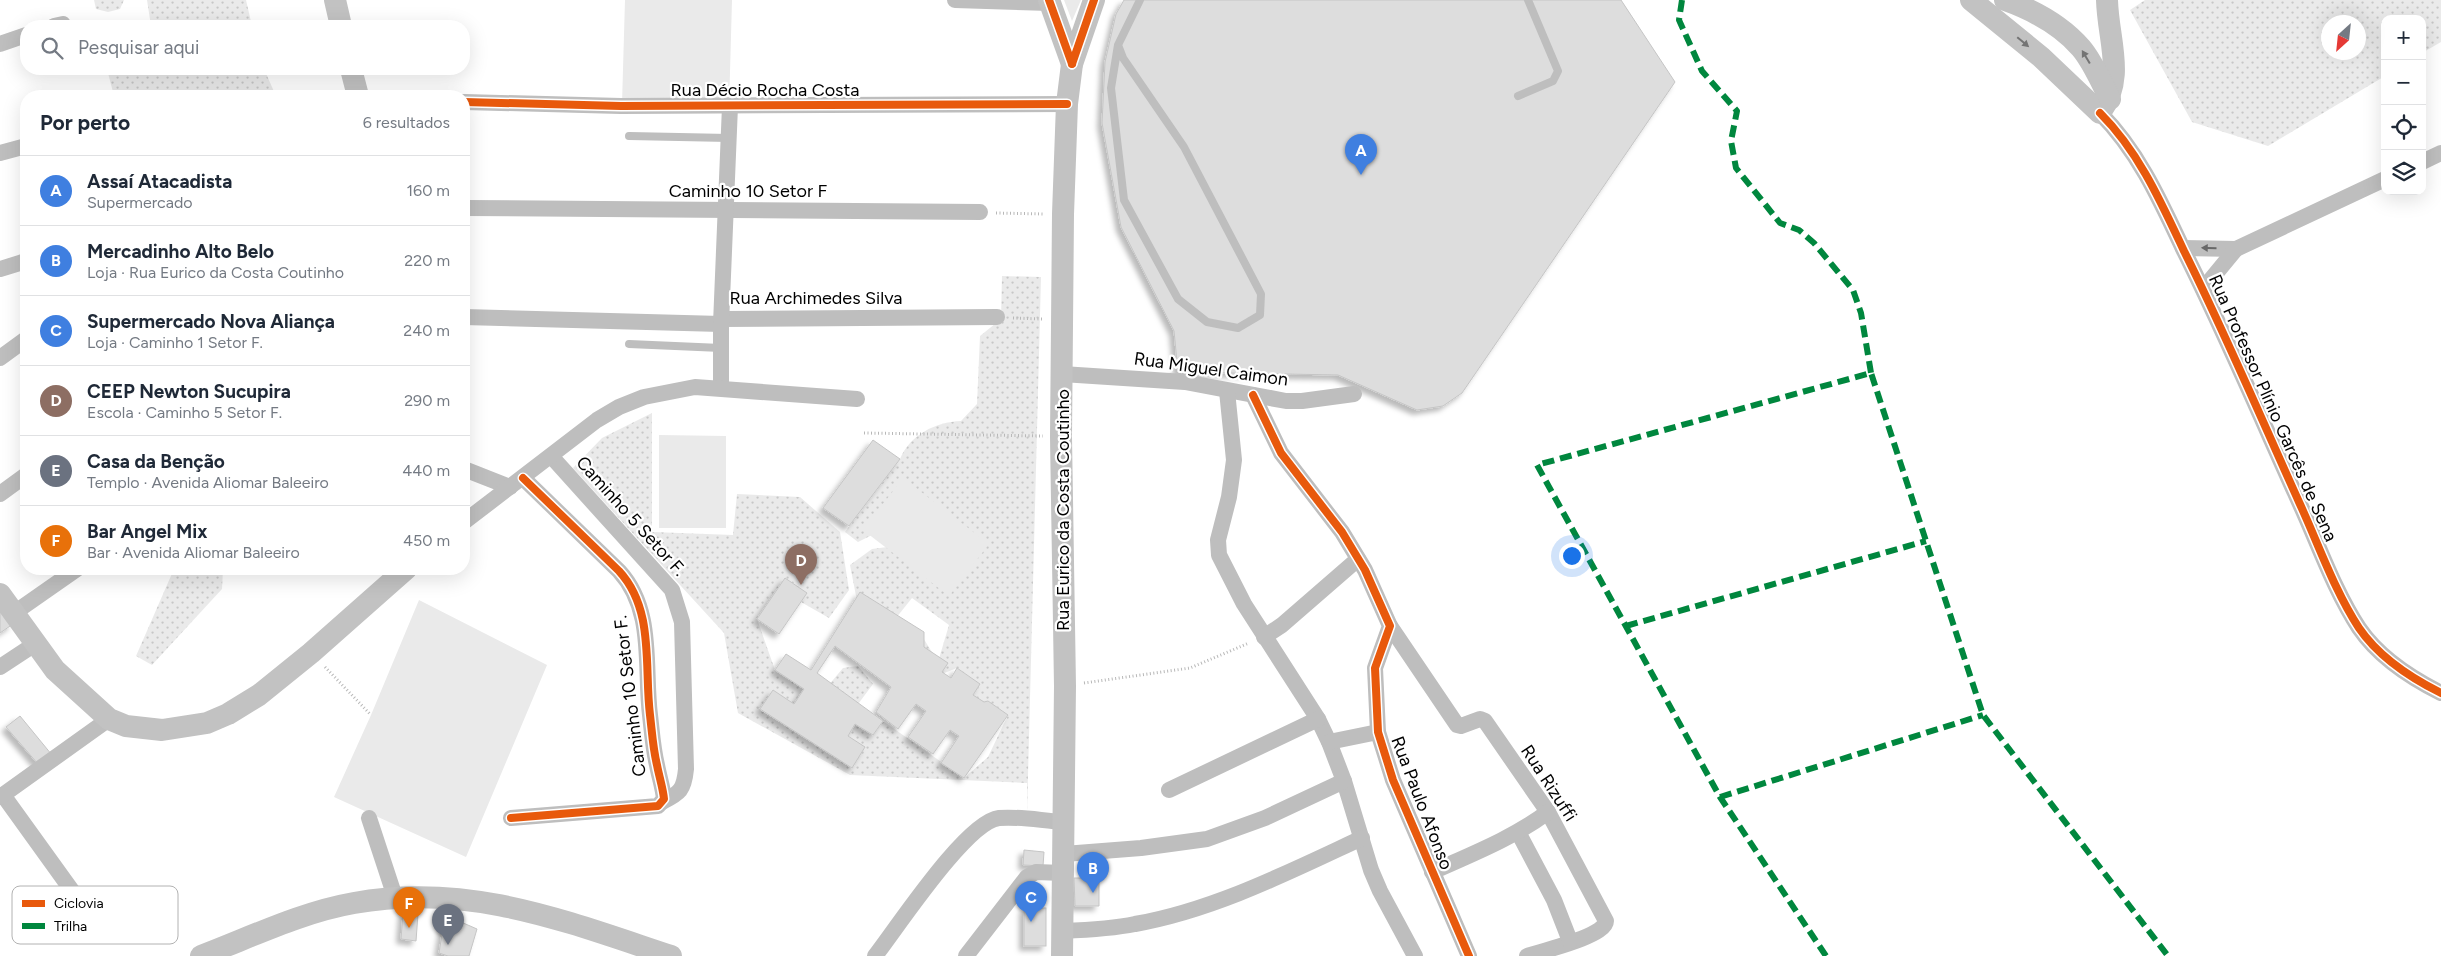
<!DOCTYPE html>
<html lang="pt">
<meta charset="utf-8">
<style>
body{margin:0;font-family:Figtree,sans-serif;background:#f2f2f3;color:#1f2937}
.controls{position:absolute;right:15px;top:15px;display:grid;overflow:hidden;border-radius:10px;box-shadow:0 5px 20px #0002}
.controls button{width:45px;height:45px;display:grid;place-items:center;padding:0;border:0;border-bottom:1px solid #e0e1e3;background:#fff;color:#1f2937;font:25px sans-serif}
.compass{position:absolute;left:2321px;top:15px;width:45px;height:45px;border-radius:50%;background:#fff;box-shadow:0 5px 20px #0002;rotate:207deg}
.you{position:absolute;left:1571px;top:555px;width:18px;height:18px;margin:-12px;border:4px solid #fff;border-radius:50%;background:#1a73e8;box-shadow:0 0 0 8px #1a73e833}
.badge{display:grid;place-items:center;width:32px;height:32px;border-radius:50%;background:#2563eb;color:#fff;font-size:16px;font-weight:700}
.pin{position:absolute;translate:-50% -41px;filter:drop-shadow(0 1px 2px #0008)}
.pin::after{content:'';position:absolute;top:26px;width:18px;height:15px;background:inherit;clip-path:polygon(0 0,100% 0,50% 100%)}
.list{margin:0;padding:0;list-style:none}
h2{display:flex;justify-content:space-between;align-items:center;height:65px;margin:0;padding:0 20px;font-size:21px}
h2 small{font-size:16px;font-weight:400;color:#747a83}
.list li{display:grid;grid-template-columns:32px 1fr auto;gap:15px;align-items:center;box-sizing:border-box;height:70px;padding:0 20px;border-top:1px solid #e0e1e3}
.list b{display:block;font-size:19px;white-space:nowrap}
.list p{margin:0;font-size:16px;white-space:nowrap;color:#747a83}
.list em{font-size:16px;font-style:normal;color:#747a83}
.icon{flex:none;width:28px;height:28px;fill:none;stroke:currentColor;stroke-width:2;stroke-linecap:round;stroke-linejoin:round}
.map{position:relative;flex:none;width:2441px;height:956px;overflow:hidden}
.search{position:absolute;background:#fff;box-shadow:0 5px 20px #0002;left:20px;top:20px;width:450px;height:55px;display:flex;align-items:center;gap:12px;box-sizing:border-box;padding:0 18px;border-radius:20px;color:#747a83;font-size:19px}
.panel{position:absolute;background:#fff;box-shadow:0 5px 20px #0002;left:20px;top:90px;width:450px;height:485px;border-radius:20px}
.map>svg:first-child{display:block}
</style>
<div class="map">
<svg width="2441" height="956" viewBox="0 0 2441 956">
<defs>
<pattern id="grass-dots" width="8" height="8" patternUnits="userSpaceOnUse" patternTransform="scale(1.25)"><rect width="8" height="8" fill="#eaeaea"/><path d="M2 2h.1M6 6h.1" fill="none" stroke="#c7c7c7" stroke-width="1.8" stroke-linecap="round"/></pattern>
<filter id="shadow"><feDropShadow dx="-4.5" dy="4.5" stdDeviation="2.5" flood-color="#0004"/></filter>
</defs>
<rect width="100%" height="100%" fill="#fff"/>
<g fill="url(#grass-dots)" fill-rule="evenodd">
<polygon points="94,0 124,0 120,9 108,12 96,9"/>
<polygon points="147,0 246,0 252,26 151,26"/>
<path d="M2145 0H2441V42L2422 53V19H2385V76L2268 146 2192 122 2130 10ZM2328 22H2358V52H2328Z"/>
<polygon points="97,21 107,26 82,26 84,22"/>
<polygon points="107,69 264,69 276,96 114,96"/>
<path d="M1002 276 1041 277 1027 813V783L850 775 738 713 724 633 573 468 602 438 652 413V532L733 535 737 494 800 497 840 532 849 590 829 618 801 602 807 593 785 578 757 619 775 670 804 689 794 704 773 690 760 710 792 729 843 668 858 666 873 684 847 719 873 735 883 721 964 778 988 757 1008 715 988 701 975 704 973 695 980 684 957 668 899 691 922 636 938 662 949 625 912 598 896 618 857 601 850 565 872 549 895 546 884 529 858 542 845 532 900 459C910 435 935 422 961 421L977 404 980 336 1001 319Z"/>
<polygon points="174,569 223,569 222,589 152,665 136,656"/>
</g>
<g fill="#eaeaea">
<polygon points="625,0 732,0 729,108 622,104"/>
<polygon points="1064,0 1081,0 1072,21"/>
<polygon points="659,435 726,436 726,528 659,528"/>
<polygon points="903,478 989,544 949,596 863,530"/>
<polygon points="419,600 547,665 466,857 334,797 371,715"/>
</g>
<g fill="#ddd" stroke="#c5c5c5" filter="url(#shadow)">
<polygon points="1124,0 1621,0 1675,82 1462,393 1443,406 1417,410 1338,375 1178,372 1174,331 1121,227 1102,123 1105,62 1116,14"/>
<polygon points="873,440 900,459 849,526 823,508"/>
<polygon points="785,578 807,593 779,634 757,619"/>
<polygon points="860,592 924,632 924,647 948,663 942,672 951,678 957,668 980,684 973,695 984,702 988,701 1008,715 964,778 941,763 959,736 950,730 933,754 908,737 926,711 916,704 898,729 876,712 891,687 835,646 817,673 883,721 873,735 855,724 848,736 865,747 852,768 760,709 773,690 794,704 804,689 775,670 786,654 811,670"/>
<polygon points="0,611 13,624 0,633"/>
<polygon points="20,716 52,755 38,764 6,727"/>
<polygon points="1024,850 1044,852 1043,866 1023,865"/>
<polygon points="1074,878 1099,878 1099,906 1075,906"/>
<rect x="1024" y="908" width="22" height="38"/>
<polygon points="403,913 418,914 416,941 401,939"/>
<polygon points="445,915 477,929 469,956 448,956 439,953"/>
</g>
<g fill="none" stroke-linecap="round" stroke-linejoin="round">
<g stroke="#b8b8b8" stroke-width="3" stroke-dasharray="1 2.5" stroke-linecap="butt">
<polyline points="996,213 1045,214"/>
<polyline points="1013,318 1042,319"/>
<polyline points="864,433 1043,436"/>
<polyline points="325,667 371,715"/>
<polyline points="1084,683 1190,668 1249,643"/>
</g>
<g stroke="#bebebe" stroke-width="8">
<polyline points="1118,45 1111,88 1124,200 1178,299 1207,322 1238,328 1260,315 1261,294 1184,147 1123,58 1118,45 1140,0"/>
<polyline points="1518,96 1553,81 1558,71 1528,0"/>
<polyline points="629,136 729,138"/>
<polyline points="629,344 721,348"/>
</g>
<g stroke="#bebebe" stroke-width="16">
<polyline points="955,0 1050,3"/>
<polyline points="54,26 63,24"/>
<polyline points="0,44 26,35"/>
<polyline points="464,102 621,106 1067,104"/>
<path d="M2100 113C2139 152 2161 202 2184 251 2225 333 2261 418 2299 502 2318 543 2334 590 2359 628 2378 656 2411 678 2441 693"/>
<polyline points="0,153 26,146"/>
<polyline points="2422,162 2441,153"/>
<polyline points="464,208 980,212"/>
<polyline points="2183,248 2236,249 2385,179"/>
<polyline points="0,269 26,261"/>
<polyline points="2203,289 2236,249"/>
<polyline points="464,317 721,324"/>
<polyline points="721,319 997,317"/>
<polyline points="0,358 26,339"/>
<polyline points="1062,374 1185,382 1286,401 1302,401 1354,394"/>
<polyline points="721,388 721,324 730,106"/>
<polyline points="1227,391 1234,460 1229,497 1218,540 1219,555 1244,604 1318,719 1329,742 1344,781 1371,870 1380,891 1415,956"/>
<polyline points="1253,395 1281,453 1342,532 1365,570 1390,626 1375,668 1378,732 1393,780 1469,956"/>
<path d="M551 456 672 590 682 622 686 769C684 790 680 793 662 802"/>
<polyline points="464,469 510,487"/>
<polyline points="0,494 26,475"/>
<polyline points="464,522 597,420 619,407 644,397 695,387 857,399"/>
<polyline points="14,613 77,569"/>
<path d="M1390 626 1457 725 1461 726 1480 719 1485 721 1548 812 1606 921C1606 936 1542 951 1527 956"/>
<polyline points="1264,637 1282,625 1358,559"/>
<polyline points="0,667 35,644"/>
<polyline points="1329,742 1378,732"/>
<polyline points="1169,790 1318,719"/>
<polyline points="3,795 101,931"/>
<polyline points="0,797 109,719"/>
<polyline points="369,818 395,897"/>
<path d="M511 818 658 806 664 799C663 788 659 776 657 765 653 749 652 732 650 715 644 667 655 610 619 571L523 478"/>
<polyline points="1518,832 1554,900 1570,941"/>
<polyline points="1064,854 1141,848 1207,839 1265,818 1344,781"/>
<path d="M1432 872C1472 854 1513 838 1548 812"/>
<path d="M1063 931C1087 930 1111 929 1135 924 1214 910 1289 872 1362 838"/>
<path d="M875 956C897 928 966 822 999 818 1020 816 1043 821 1064 822"/>
<polyline points="966,956 1027,877 1036,872 1063,873"/>
</g>
<g stroke="#c2c2c2" stroke-width="22">
<polyline points="335,0 341,26"/>
<polyline points="1049,0 1072,64"/>
<path d="M1971 0 2041 57 2100 113C2126 77 2108 41 2107 0"/>
<path d="M2005 0C2033 10 2061 25 2081 48 2093 62 2101 82 2110 99"/>
<polyline points="351,69 358,96"/>
<polyline points="0,594 55,670 109,719 126,726 162,730 207,723 228,714 259,695 311,653 406,569"/>
<path d="M201 956C251 937 302 912 354 903 468 882 565 921 671 956"/>
<polyline points="1062,956 1065,686 1061,437 1063,214 1067,104 1072,64 1094,0"/>
</g>
<g stroke="#00873e" stroke-width="6" stroke-dasharray="12 6" stroke-linecap="butt">
<polyline points="1682,0 1679,20 1702,71 1737,111 1731,141 1736,168 1780,223 1799,230 1814,243 1853,290 1861,313 1871,373"/>
<polyline points="1626,626 1926,541"/>
<polyline points="1720,797 1983,715"/>
<polyline points="1826,956 1720,797 1537,465 1871,373 1983,715 2168,956"/>
</g>
<defs>
<g id="cycleway">
<polyline points="1049,0 1072,64"/>
<polyline points="1072,64 1094,0"/>
<polyline points="464,102 621,106 1067,104"/>
<path d="M2100 113C2139 152 2161 202 2184 251 2225 333 2261 418 2299 502 2318 543 2334 590 2359 628 2378 656 2411 678 2441 693"/>
<polyline points="1253,395 1281,453 1342,532 1365,570 1390,626 1375,668 1378,732 1393,780 1469,956"/>
<path d="M511 818 658 806 664 799C663 788 659 776 657 765 653 749 652 732 650 715 644 667 655 610 619 571L523 478"/>
</g>
</defs>
<use href="#cycleway" stroke="#fff" stroke-width="11"/>
<use href="#cycleway" stroke="#e8590c" stroke-width="8"/>
</g>
<defs><path id="oneway-solid" d="M-6-.8H1V-3.2L6.5 0L1 3.2V.8H-6Z" transform="scale(1.25)"/></defs>
<g fill="#747474">
<use href="#oneway-solid" transform="translate(2023 42) rotate(40)"/>
<use href="#oneway-solid" transform="translate(2086 57) rotate(-121)"/>
</g>
<use fill="#686868" href="#oneway-solid" transform="translate(2209 248) rotate(-179)"/>
<g text-anchor="middle" stroke-width="4.5" stroke-linejoin="round" paint-order="stroke">
<g font-size="18" fill="#000" stroke="#fff">
<text x="765" y="96">Rua Décio Rocha Costa</text>
<text x="748" y="197">Caminho 10 Setor F</text>
<text x="816" y="304">Rua Archimedes Silva</text>
<text transform="translate(1211 369) rotate(8)" y="6">Rua Miguel Caimon</text>
<text transform="translate(2273 408) rotate(66)" y="6">Rua Professor Plínio Garcês de Sena</text>
<text transform="translate(1063 510) rotate(-90)" y="6">Rua Eurico da Costa Coutinho</text>
<text transform="translate(631 516) rotate(48)" y="6">Caminho 5 Setor F.</text>
<text transform="translate(630 696) rotate(-97)" y="6">Caminho 10 Setor F.</text>
<text transform="translate(1549 783) rotate(57)" y="6">Rua Rizuffi</text>
<text transform="translate(1422 803) rotate(69)" y="6">Rua Paulo Afonso</text>
</g>
</g>
<rect x="12" y="886" width="166" height="58" rx="8" fill="#fff" stroke="#b2b2b2" stroke-width="1"/>
<rect x="22" y="900" width="23" height="7" fill="#e8590c"/>
<rect x="22" y="923" width="23" height="6" fill="#00873e"/>
<g font-size="14" fill="#000">
<text x="54" y="908">Ciclovia</text>
<text x="54" y="931">Trilha</text>
</g>
</svg>
<div class="controls">
<button>+</button>
<button>−</button>
<button><svg class="icon" aria-label="locate" viewBox="0 0 24 24"><circle cx="12" cy="12" r="6"/><path d="M12 2v4M12 18v4M2 12h4M18 12h4"/></svg></button>
<button><svg class="icon" aria-label="layers" viewBox="0 0 24 24"><path d="M12 4l9 5-9 5-9-5zM3 14l9 5 9-5"/></svg></button>
</div>
<svg class="compass" viewBox="-18 -18 36 36"><path d="M0-13l5 13h-10z" fill="#e53935"/><path d="M0 13l5-13h-10z" fill="#747a83"/></svg>
<div class="you"></div>
<div class="pin badge" style="left:1361px;top:175px;background:#3f7fe0">A</div>
<div class="pin badge" style="left:1093px;top:893px;background:#3f7fe0">B</div>
<div class="pin badge" style="left:1031px;top:922px;background:#3f7fe0">C</div>
<div class="pin badge" style="left:801px;top:585px;background:#8d6e63">D</div>
<div class="pin badge" style="left:448px;top:945px;background:#6b7280">E</div>
<div class="pin badge" style="left:409px;top:928px;background:#e8710a">F</div>
<div class="search"><svg class="icon" aria-label="search" viewBox="0 0 24 24"><circle cx="10" cy="10" r="6"/><path d="M15 15l6 6"/></svg>Pesquisar aqui</div>
<section class="panel">
<h2>Por perto<small>6 resultados</small></h2>
<ul class="list">
<li><span class="badge" style="background:#3f7fe0">A</span><div><b>Assaí Atacadista</b><p>Supermercado</p></div><em>160 m</em></li>
<li><span class="badge" style="background:#3f7fe0">B</span><div><b>Mercadinho Alto Belo</b><p>Loja · Rua Eurico da Costa Coutinho</p></div><em>220 m</em></li>
<li><span class="badge" style="background:#3f7fe0">C</span><div><b>Supermercado Nova Aliança</b><p>Loja · Caminho 1 Setor F.</p></div><em>240 m</em></li>
<li><span class="badge" style="background:#8d6e63">D</span><div><b>CEEP Newton Sucupira</b><p>Escola · Caminho 5 Setor F.</p></div><em>290 m</em></li>
<li><span class="badge" style="background:#6b7280">E</span><div><b>Casa da Benção</b><p>Templo · Avenida Aliomar Baleeiro</p></div><em>440 m</em></li>
<li><span class="badge" style="background:#e8710a">F</span><div><b>Bar Angel Mix</b><p>Bar · Avenida Aliomar Baleeiro</p></div><em>450 m</em></li>
</ul>
</section>
</div>
